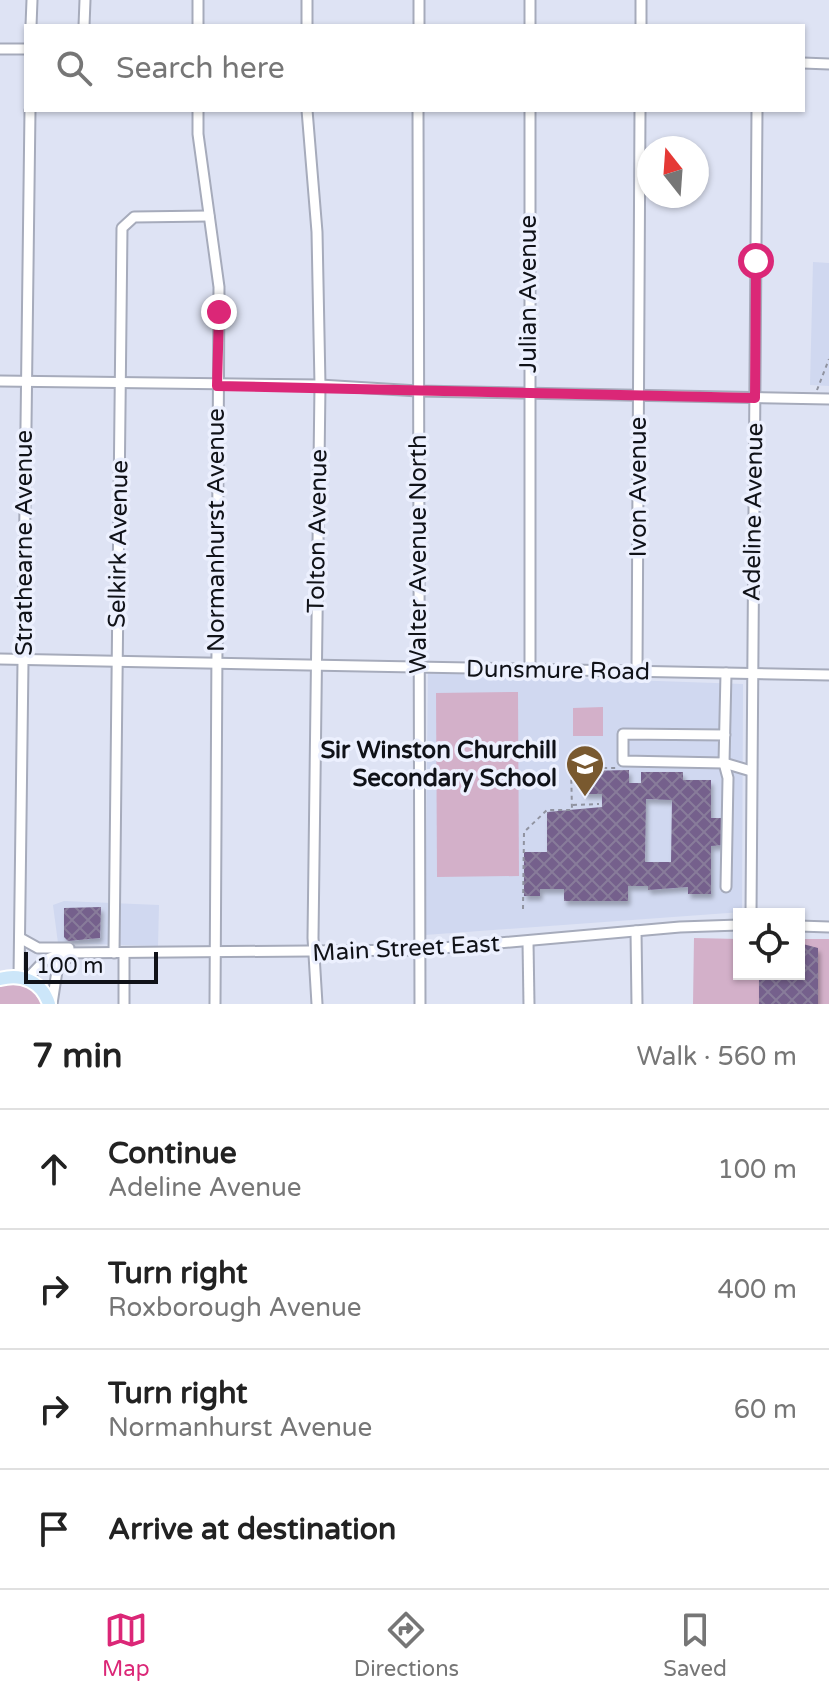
<!DOCTYPE html>
<meta charset="utf-8">
<style>
body{margin:0;font-family:"Varela Round",sans-serif;background:#f6f6f6;color:#222}
.controls{position:absolute;right:24px;bottom:24px;display:grid;overflow:hidden;border-radius:0px;box-shadow:0 2px 6px #0004}
.controls button{width:72px;height:72px;display:grid;place-items:center;padding:0;border:0;border-bottom:2px solid #e0e0e0;background:#fff;color:#222;font:40px sans-serif}
.compass{position:absolute;left:637px;top:136px;width:72px;height:72px;border-radius:50%;background:#fff;box-shadow:0 2px 6px #0004;rotate:343deg}
.scale{position:absolute;left:24px;bottom:20px;width:134px;box-sizing:border-box;padding-left:8px;border:4px solid #101218;border-top:0;font-size:22px;line-height:28px;white-space:nowrap;color:#101218;-webkit-text-stroke:6px #ecf0fe;paint-order:stroke}
.stop{position:absolute;width:24px;height:24px;margin:-18px;border:6px solid #db2777;border-radius:50%;background:#fff}
.stop.end{background:#db2777;border-color:#fff;box-shadow:0 2px 8px #0008}
.list{margin:0;padding:0;list-style:none}
h2{display:flex;justify-content:space-between;align-items:center;height:104px;margin:0;padding:0 32px;font-size:34px}
h2 small{font-size:26px;font-weight:400;color:#767676}
.list li{display:grid;grid-template-columns:52px 1fr auto;gap:24px;align-items:center;box-sizing:border-box;height:120px;padding:0 32px;border-top:2px solid #e0e0e0}
.list b{display:block;font-size:30px;white-space:nowrap}
.list p{margin:0;font-size:26px;white-space:nowrap;color:#767676}
.list em{font-size:26px;font-style:normal;color:#767676}
.icon{flex:none;width:44px;height:44px;fill:none;stroke:currentColor;stroke-width:2;stroke-linecap:round;stroke-linejoin:round}
.map{position:relative;flex:none;width:829px;height:1004px;overflow:hidden}
.search{position:absolute;background:#fff;box-shadow:0 2px 6px #0004;left:24px;right:24px;top:24px;height:88px;display:flex;align-items:center;gap:20px;box-sizing:border-box;padding:0 28px;border-radius:0px;color:#767676;font-size:30px}
.sheet{height:584px;background:#fff}
nav{display:flex;justify-content:space-around;align-items:center;box-sizing:border-box;height:112px;border-top:2px solid #e0e0e0;background:#fff;font-size:22px;color:#767676}
nav a{display:grid;justify-items:center;gap:4px}
nav .on{color:#db2777}
.map>svg:first-child{display:block}
</style>
<div class="map">
<svg width="829" height="1004" viewBox="0 0 829 1004">
<defs>
<pattern id="building-cross-hatch" width="8" height="8" patternUnits="userSpaceOnUse" patternTransform="scale(2)"><rect width="8" height="8" fill="#74618c"/><path d="M0 0l8 8M0 8l8-8" fill="none" stroke="#887b9a"/></pattern>
<filter id="shadow"><feDropShadow dx="2.5" dy="4.5" stdDeviation="2" flood-color="#0004"/></filter>
</defs>
<rect width="100%" height="100%" fill="#dee3f4"/>
<g fill="#d0d8f0">
<polygon points="813,262 829,263 829,386 810,385"/>
<polygon points="428,673 743,684 742,912 425,935"/>
<polygon points="64,901 159,905 158,946 58,943 53,905"/>
</g>
<g fill="#d3b0c9">
<polygon points="518,692 519,876 437,877 436,693"/>
<polygon points="603,707 603,736 573,736 573,708"/>
<polygon points="694,938 739,939 739,974 799,974 799,939 829,939 829,1004 693,1004"/>
<polygon points="13,983 31,989 42,1004 0,1004 0,985"/>
</g>
<g fill="url(#building-cross-hatch)" fill-rule="evenodd" filter="url(#shadow)">
<path d="M629 770V783H641V772H683V780H711V818H724V845L711 846V894H688V887L648 890V886H628V901H564V889H540V896H524V852H547V812L602 807V794H583V771ZM646 799 672 800 671 862H645Z"/>
<polygon points="101,907 100,938 68,941 64,937 64,908"/>
<polygon points="799,943 818,948 818,1004 759,1004 759,974 799,974"/>
</g>
<g fill="none" stroke-linecap="round" stroke-linejoin="round">
<defs>
<g id="minor">
<polyline points="198,0 198,26"/>
<polyline points="530,0 530,26"/>
<polyline points="31,26 32,0"/>
<polyline points="84,26 85,0"/>
<polyline points="307,26 307,0"/>
<polyline points="419,26 419,0"/>
<polyline points="641,26 641,0"/>
<polyline points="0,49 26,49"/>
<polyline points="803,63 829,64"/>
<polyline points="198,110 198,134 219,287 215,1004"/>
<polyline points="307,110 317,232 320,385 313,938 317,1004"/>
<polyline points="418,110 420,1004"/>
<polyline points="530,110 530,670"/>
<polyline points="0,381 320,385 418,391 829,399"/>
<polyline points="0,659 829,675"/>
<polyline points="637,672 640,110"/>
<polyline points="725,735 623,734 623,761 724,763 726,673"/>
<polyline points="724,763 728,778 726,887"/>
<polyline points="724,763 751,771"/>
<polyline points="751,914 757,110"/>
<polyline points="799,926 829,927"/>
<polyline points="636,931 637,1004"/>
<polyline points="20,938 38,948 69,948"/>
<polyline points="528,942 529,1004"/>
<polyline points="114,953 122,228 134,217 209,216"/>
<polyline points="19,977 30,110"/>
<polyline points="27,979 45,960 62,953 419,950 680,927 739,925"/>
<polyline points="52,1004 58,964 72,955"/>
<polyline points="124,1004 124,953"/>
</g>
<path id="major" d="M0 979C22 973 42 982 49 1004"/>
</defs>
<use href="#minor" stroke="#a6abbb" stroke-width="13"/>
<use href="#major" stroke="#fff" stroke-width="16"/>
<g stroke="#9093a0" stroke-width="2" stroke-dasharray="4 4" stroke-linecap="butt">
<polyline points="817,390 829,359"/>
<polyline points="573,805 599,804"/>
<polyline points="523,909 524,832 547,810 572,810 571,768 619,768"/>
</g>
<use href="#minor" stroke="#fff" stroke-width="9"/>
<use href="#major" stroke="#cce6f9" stroke-width="12"/>
</g>
<g fill="none" stroke-linecap="round" stroke-linejoin="round">
<polyline stroke="#db2777" stroke-width="10" points="219,312 217,386 755,398 756,261"/>
</g>
<defs>
<symbol id="school-pin" viewBox="-11 -11 22 30"><path d="M0 17L-7.5 6A9.5 9.5 0 1 1 7.5 6Z" fill="#79592f" stroke="#ecf0fe"/><path d="M0-5L7-2L0 1L-7-2ZM-4 1L0 2.5L4 1V4Q0 6-4 4Z" fill="#fff"/></symbol>
</defs>
<g fill-rule="evenodd">
<use href="#school-pin" x="563" y="742" width="44" height="60"/>
</g>
<g text-anchor="middle" stroke-width="7" stroke-linejoin="round" paint-order="stroke">
<g font-size="24" fill="#101218" stroke="#ecf0fe">
<text transform="translate(528 294) rotate(-90)" y="8">Julian Avenue</text>
<text transform="translate(638 487) rotate(-90)" y="8">Ivon Avenue</text>
<text transform="translate(753 512) rotate(-89)" y="8">Adeline Avenue</text>
<text transform="translate(216 530) rotate(-90)" y="8">Normanhurst Avenue</text>
<text transform="translate(317 531) rotate(-89)" y="8">Tolton Avenue</text>
<text transform="translate(24 543) rotate(-90)" y="8">Strathearne Avenue</text>
<text transform="translate(118 544) rotate(-89)" y="8">Selkirk Avenue</text>
<text transform="translate(418 554) rotate(-90)" y="8">Walter Avenue North</text>
<text transform="translate(558 670) rotate(1)" y="8">Dunsmure Road</text>
<text transform="translate(406 948) rotate(-3)" y="8">Main Street East</text>
</g>
<g font-size="24" font-weight="bold" fill="#101218" stroke="#ecf0fe" text-anchor="end">
<text x="557" y="758">Sir Winston Churchill<tspan x="557" dy="28">Secondary School</tspan></text>
</g>
</g>
</svg>
<div class="controls">
<button><svg class="icon" aria-label="locate" viewBox="0 0 24 24"><circle cx="12" cy="12" r="6"/><path d="M12 2v4M12 18v4M2 12h4M18 12h4"/></svg></button>
</div>
<svg class="compass" viewBox="-18 -18 36 36"><path d="M0-13l5 13h-10z" fill="#e53935"/><path d="M0 13l5-13h-10z" fill="#767676"/></svg>
<div class="scale">100 m</div>
<div class="stop" style="left:756px;top:261px"></div>
<div class="stop end" style="left:219px;top:312px"></div>
<div class="search"><svg class="icon" aria-label="search" viewBox="0 0 24 24"><circle cx="10" cy="10" r="6"/><path d="M15 15l6 6"/></svg>Search here</div>
</div>
<section class="sheet">
<h2>7 min<small>Walk · 560 m</small></h2>
<ul class="list">
<li><svg class="icon" aria-label="ahead" viewBox="0 0 24 24"><path d="M12 20V5M6 11l6-6 6 6"/></svg><div><b>Continue</b><p>Adeline Avenue</p></div><em>100 m</em></li>
<li><svg class="icon" aria-label="right" viewBox="0 0 24 24"><path d="M7 20v-9h11M14 6l5 5-5 5"/></svg><div><b>Turn right</b><p>Roxborough Avenue</p></div><em>400 m</em></li>
<li><svg class="icon" aria-label="right" viewBox="0 0 24 24"><path d="M7 20v-9h11M14 6l5 5-5 5"/></svg><div><b>Turn right</b><p>Normanhurst Avenue</p></div><em>60 m</em></li>
<li><svg class="icon" aria-label="arrive" viewBox="0 0 24 24"><path d="M6 21V4h12l-3 4 3 4H6"/></svg><div><b>Arrive at destination</b></div></li>
</ul>
</section>
<nav>
<a class="on"><svg class="icon" aria-label="map" viewBox="0 0 24 24"><path d="M3 6l6-2 6 2 6-2v14l-6 2-6-2-6 2zM9 4v14M15 6v14"/></svg>Map</a>
<a><svg class="icon" aria-label="directions" viewBox="0 0 24 24"><path d="M12 3l9 9-9 9-9-9zM9 14v-3h6M13 9l2 2-2 2"/></svg>Directions</a>
<a><svg class="icon" aria-label="saved" viewBox="0 0 24 24"><path d="M7 4h10v16l-5-4-5 4z"/></svg>Saved</a>
</nav>
